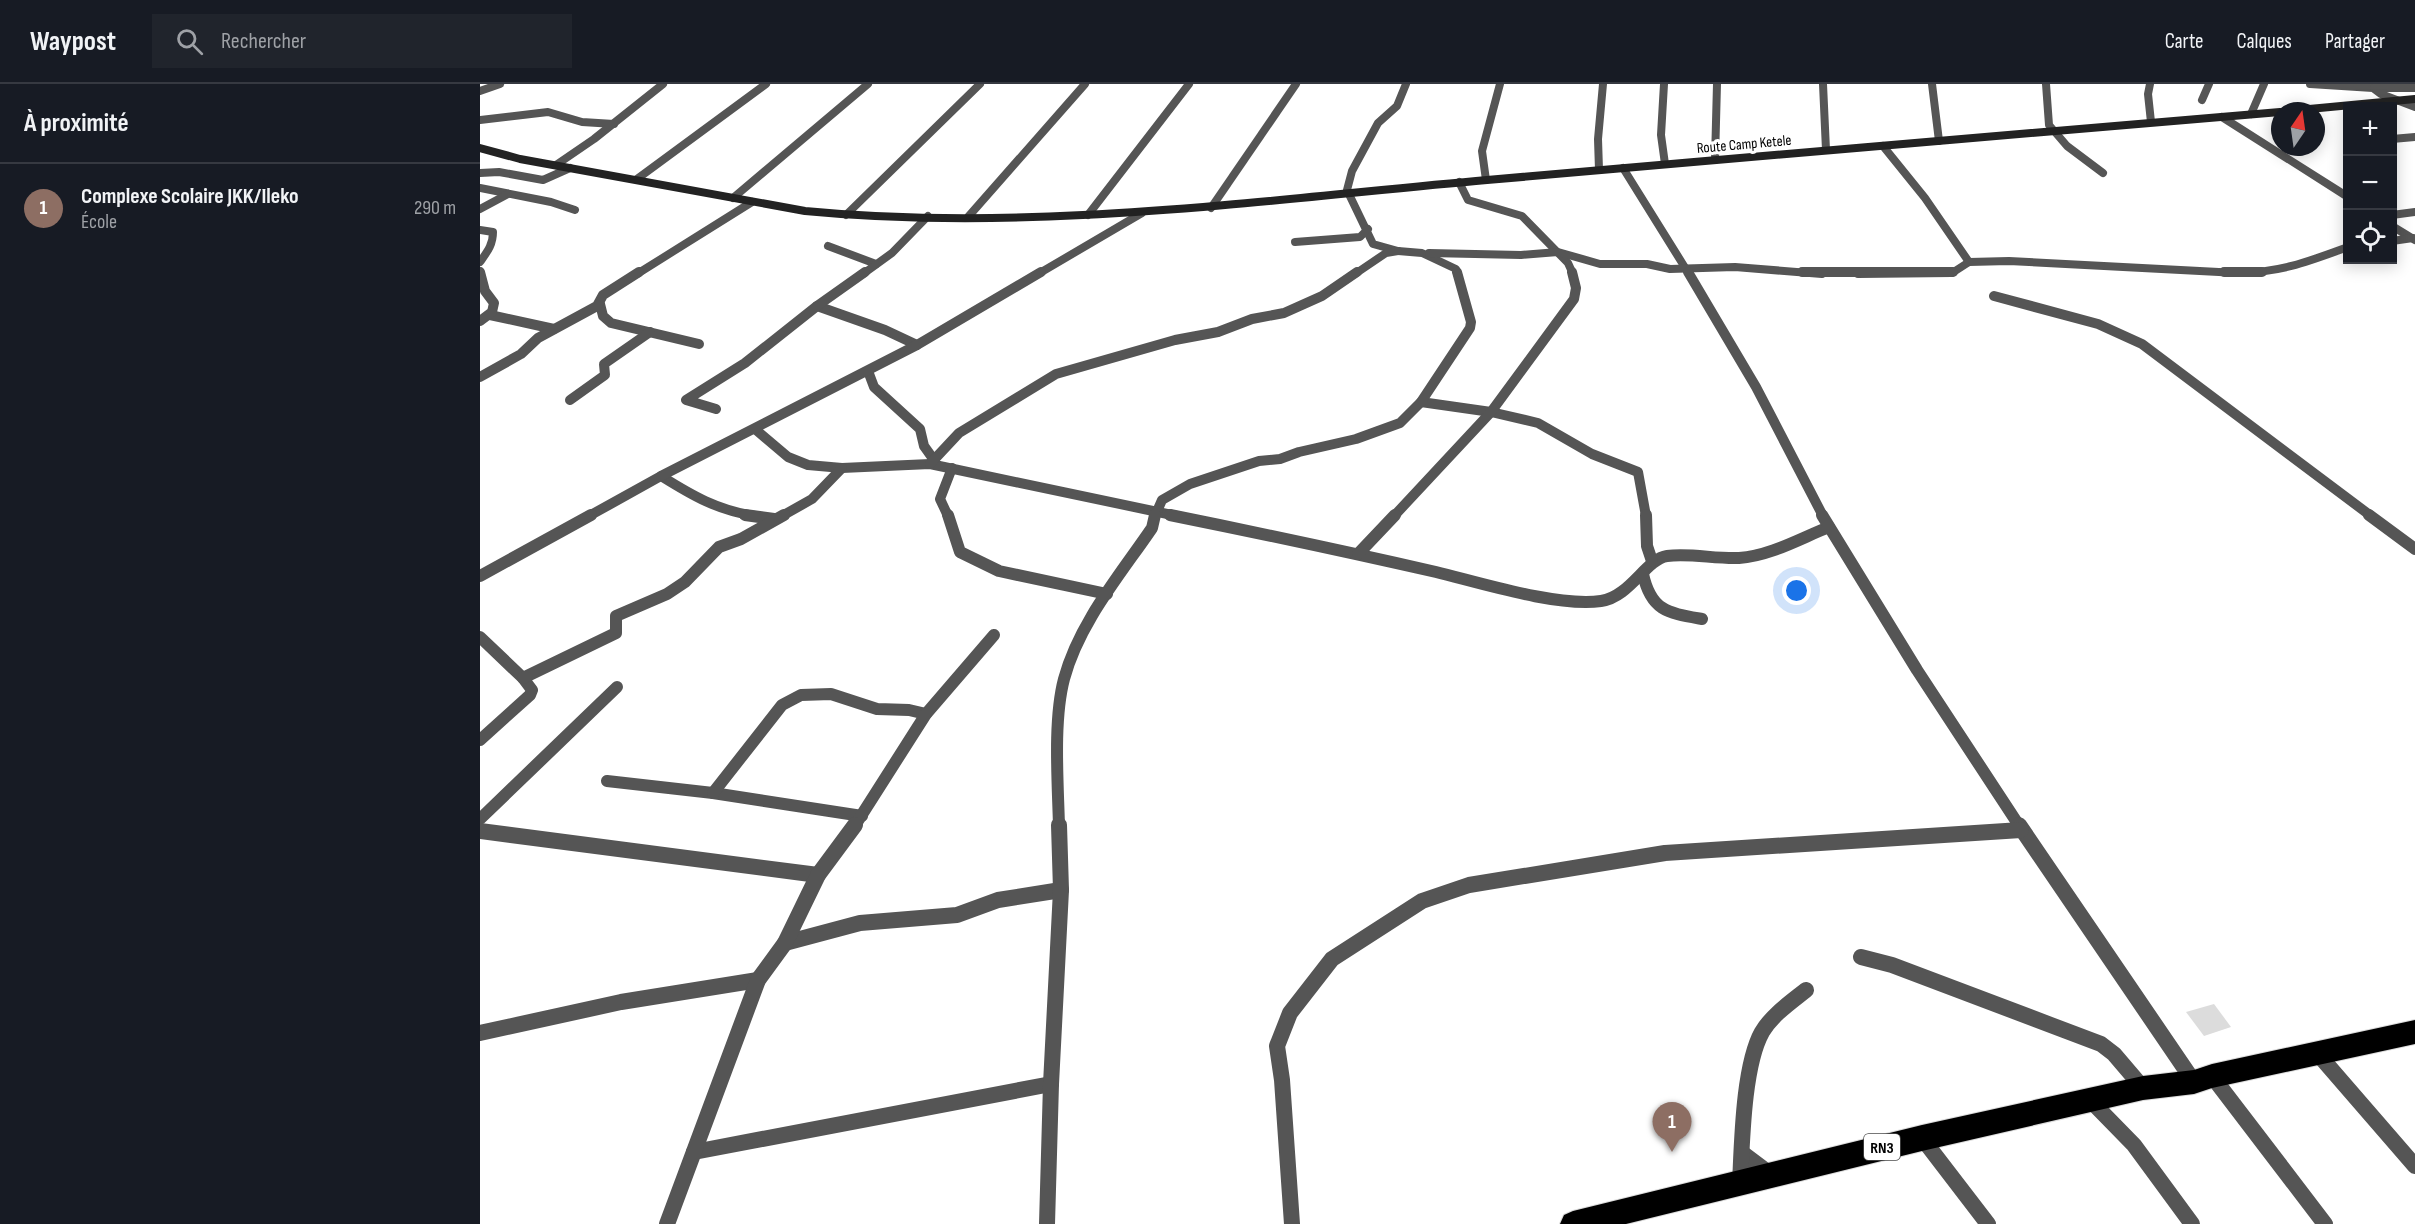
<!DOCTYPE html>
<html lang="fr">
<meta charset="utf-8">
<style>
body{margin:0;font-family:"Sofia Sans Condensed",sans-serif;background:#20242c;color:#f1f3f6}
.controls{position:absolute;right:18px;top:18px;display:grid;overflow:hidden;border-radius:0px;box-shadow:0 3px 15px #0003}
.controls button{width:54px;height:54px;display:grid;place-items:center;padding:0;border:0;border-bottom:2px solid #363941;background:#171b24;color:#f1f3f6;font:30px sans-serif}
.compass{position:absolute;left:1791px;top:18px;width:54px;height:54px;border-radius:50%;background:#171b24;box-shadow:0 3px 15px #0003;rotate:13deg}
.you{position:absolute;left:1317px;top:507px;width:21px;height:21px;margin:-15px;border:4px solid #fff;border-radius:50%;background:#1a73e8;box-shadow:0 0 0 9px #1a73e833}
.badge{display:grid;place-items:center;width:39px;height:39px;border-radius:50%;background:#b45309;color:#fff;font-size:20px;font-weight:700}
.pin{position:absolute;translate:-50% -50px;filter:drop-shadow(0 2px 3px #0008)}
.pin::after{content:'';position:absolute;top:32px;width:21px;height:18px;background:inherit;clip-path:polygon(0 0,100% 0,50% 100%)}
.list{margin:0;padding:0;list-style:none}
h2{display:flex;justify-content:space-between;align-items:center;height:78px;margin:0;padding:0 24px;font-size:26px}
h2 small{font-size:20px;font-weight:400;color:#9ea1a6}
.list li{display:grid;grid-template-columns:39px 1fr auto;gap:18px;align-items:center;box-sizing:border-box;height:90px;padding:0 24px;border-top:2px solid #363941}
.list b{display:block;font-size:22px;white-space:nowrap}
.list p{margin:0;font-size:20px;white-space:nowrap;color:#9ea1a6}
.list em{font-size:20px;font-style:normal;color:#9ea1a6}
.icon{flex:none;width:33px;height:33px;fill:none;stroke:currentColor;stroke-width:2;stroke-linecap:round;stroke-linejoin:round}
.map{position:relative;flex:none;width:1935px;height:1140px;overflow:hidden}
header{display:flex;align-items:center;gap:36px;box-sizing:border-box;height:84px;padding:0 30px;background:#171b24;border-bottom:2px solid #363941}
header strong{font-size:28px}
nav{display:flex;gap:33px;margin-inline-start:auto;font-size:21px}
.search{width:420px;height:54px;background:#20242c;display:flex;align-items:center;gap:15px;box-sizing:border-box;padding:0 21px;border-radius:0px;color:#9ea1a6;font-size:22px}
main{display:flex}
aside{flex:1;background:#171b24}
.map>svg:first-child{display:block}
</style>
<header>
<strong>Waypost</strong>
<div class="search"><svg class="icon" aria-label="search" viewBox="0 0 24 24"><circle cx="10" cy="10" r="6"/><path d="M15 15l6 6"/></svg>Rechercher</div>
<nav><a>Carte</a><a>Calques</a><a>Partager</a></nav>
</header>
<main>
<aside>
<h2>À proximité<small></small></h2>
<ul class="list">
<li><span class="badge" style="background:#8d6e63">1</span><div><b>Complexe Scolaire JKK/Ileko</b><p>École</p></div><em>290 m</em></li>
</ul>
</aside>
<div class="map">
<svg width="1935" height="1140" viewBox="0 0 1935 1140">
<rect width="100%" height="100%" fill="#fff"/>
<polygon fill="#dcdcdc" points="1734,920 1751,943 1724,952 1706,928"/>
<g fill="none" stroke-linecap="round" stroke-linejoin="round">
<defs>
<polygon id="highway" points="1935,936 1935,960 1732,1004 1714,1010 1663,1016 1442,1067 1146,1140 1080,1140 1084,1131 1093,1127 1442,1041 1663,992 1714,986 1732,980"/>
</defs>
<use href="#highway" stroke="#dbdbdb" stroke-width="2"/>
<g stroke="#555" stroke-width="8">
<polyline points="926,0 917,22 898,39 872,87 867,106 893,160 918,167 942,169 976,185 977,190"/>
<polyline points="1184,0 1181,51 1185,80"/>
<polyline points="1343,0 1346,66"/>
<polyline points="1452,0 1459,57"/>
<polyline points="1566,0 1569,41 1587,62 1623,89"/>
<polyline points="1670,0 1668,10 1671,38"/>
<polyline points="1830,0 1893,4 1901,10 1935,23"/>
<polyline points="1894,4 1935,4"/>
<polyline points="0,7 20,0"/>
<polyline points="1722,16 1729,0"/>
<polyline points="1771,30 1784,0"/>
<polyline points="1742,33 1868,113"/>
<polyline points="0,36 68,28 102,38 134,40"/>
<polyline points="1912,55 1935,53"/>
<polyline points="1403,62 1445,114 1489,178"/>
<polyline points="1235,76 1237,0"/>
<polyline points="76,81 114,55 183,0"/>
<polyline points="1143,84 1209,190"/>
<polyline points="1119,86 1118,55 1123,0"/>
<polyline points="0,89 19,88 63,96 90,84"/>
<polyline points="157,95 286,0"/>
<polyline points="1006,96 1002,67 1020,0"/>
<polyline points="979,98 988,116 1042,132 1088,179 1093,190"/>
<polyline points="0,104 71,118 95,126"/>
<polyline points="253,114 388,0"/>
<polyline points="731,124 816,0"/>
<polyline points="0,125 28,110"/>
<polyline points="366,131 500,0"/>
<polyline points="608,131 709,0"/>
<polyline points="1912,131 1935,128"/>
<polyline points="488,133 605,0"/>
<polyline points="1912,142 1935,156"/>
<path d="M0 146 13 148C13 161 7 168 0 178"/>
<polyline points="1912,157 1933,154"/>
<polyline points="815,158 880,153 888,145"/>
<polyline points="348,162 396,180"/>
<polyline points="949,169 1041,171 1078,168 1120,180 1167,180 1190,185 1255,183 1342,190"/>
<polyline points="0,187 1,190"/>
<polyline points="157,190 272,118"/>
<polyline points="383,190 412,169 448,132"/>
<polyline points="558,190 662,129"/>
<polyline points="875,190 906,169 918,167"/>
<path d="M1378 190 1472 189 1489 178 1529 177 1758 189C1802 188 1827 178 1868 163"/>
</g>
<g stroke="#555" stroke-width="10">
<polyline points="1208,188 1276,303 1343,432"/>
<polyline points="1322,188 1473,188"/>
<polyline points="1744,188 1782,188"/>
<polyline points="1514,212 1618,240 1662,260 1891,432"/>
<polyline points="120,220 123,232 131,239 219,260"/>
<polyline points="337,222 405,246 437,261"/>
<polyline points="10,231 74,245"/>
<polyline points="0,237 12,228 14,219 5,207 0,188"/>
<polyline points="388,287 394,303 440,345 444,362 454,376"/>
<polyline points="0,293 41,270 58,254 117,222 123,211 159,188"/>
<polyline points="90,316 125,291 124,280 170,248"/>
<polyline points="941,318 1011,328 1058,339 1112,370 1158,388 1166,432"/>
<polyline points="236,325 206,316 265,279 337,222 385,188"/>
<polyline points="275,345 308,373 328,381 362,384 450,380 697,432"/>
<polyline points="450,380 479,349 576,290 695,256 738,248 772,235 804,229 842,212 877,188"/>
<path d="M181 392C213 412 237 426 275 432"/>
<polyline points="109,432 181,392 437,261 561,188"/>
<polyline points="302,432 332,415 362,384"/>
<polyline points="468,432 460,415 472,384"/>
<polyline points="675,432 682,416 710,400 779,377 800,375 819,368 876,355 920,339 941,318 990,244 991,238 977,188"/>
<polyline points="914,432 1011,328 1094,215 1096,204 1092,188"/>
</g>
<g stroke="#555" stroke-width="12">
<polyline points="265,431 294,435"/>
<polyline points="468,431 480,468 519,487 627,510"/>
<path d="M690 431C779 449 868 468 956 488 1001 499 1077 523 1121 517 1150 513 1166 475 1187 472 1210 469 1235 475 1259 474 1290 472 1321 454 1349 443"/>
<polyline points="1166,431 1167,462 1172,477"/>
<polyline points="1342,431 1437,586 1540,743"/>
<polyline points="1889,431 1935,465"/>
<polyline points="878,470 915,431"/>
<path d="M1163 490C1171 527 1188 529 1222 535"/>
<polyline points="0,492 111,431"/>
<polyline points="0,553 43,594 52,606 50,611 0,656"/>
<polyline points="43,594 136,549 136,532 187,510 205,498 239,463 261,455 304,431"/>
<polyline points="127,697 233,709 382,732"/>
<polyline points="233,709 302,621 321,611 351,610 397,625 429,626 446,630"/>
<polyline points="0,735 137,603"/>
<polyline points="374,743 446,630 514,551"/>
<path d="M579 743C578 699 573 637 584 595 599 539 640 491 672 444L675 431"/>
</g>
<g stroke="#555" stroke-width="16">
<polyline points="1539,741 1714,998"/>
<polyline points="0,747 338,791"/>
<polyline points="305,859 380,839 477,831 518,816 581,806"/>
<polyline points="1381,873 1412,881 1621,960 1634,970 1663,1004"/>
<polyline points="0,949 141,918 278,896"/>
<polyline points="1838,970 1935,1082"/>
<polyline points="1732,992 1845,1140"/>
<polyline points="1611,1017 1654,1061 1712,1140"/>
<polyline points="1442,1054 1508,1140"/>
<polyline points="214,1068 571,1000"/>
<polyline points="1262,1069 1290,1090"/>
<path d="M1260 1100C1262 1060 1263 982 1282 948 1292 931 1311 918 1326 906"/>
<polyline points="187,1140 278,896 305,859 338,791 375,741"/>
<polyline points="567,1140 571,1000 581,806 579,741"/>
<polyline points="812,1140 802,996 797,962 810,929 852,875 942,817 989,801 1185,769 1541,746"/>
</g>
<g stroke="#222" stroke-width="8">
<polyline points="1808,27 1935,15"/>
<path d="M0 64 40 75 325 127C551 149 782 116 1007 96 1271 72 1536 51 1800 28"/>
</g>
<use href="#highway" fill="#000" fill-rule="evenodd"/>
</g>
<g text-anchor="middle" stroke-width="6" stroke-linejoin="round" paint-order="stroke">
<g font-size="15" fill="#000" stroke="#fff">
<text transform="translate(1264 60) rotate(-5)" y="5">Route Camp Ketele</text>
</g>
<rect fill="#fff" stroke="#4c4c4c" stroke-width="1.5" x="1384" y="1050" width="36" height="26" rx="4.5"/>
<g font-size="16" font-weight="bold" fill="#000">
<text x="1402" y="1069">RN3</text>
</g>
</g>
</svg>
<div class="controls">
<button>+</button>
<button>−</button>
<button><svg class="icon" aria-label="locate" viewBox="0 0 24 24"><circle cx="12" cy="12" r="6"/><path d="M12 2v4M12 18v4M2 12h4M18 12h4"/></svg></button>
</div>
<svg class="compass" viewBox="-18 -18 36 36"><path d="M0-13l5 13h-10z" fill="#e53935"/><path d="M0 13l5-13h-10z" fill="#9ea1a6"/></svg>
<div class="you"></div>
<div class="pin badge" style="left:1192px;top:1068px;background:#8d6e63">1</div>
</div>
</main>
